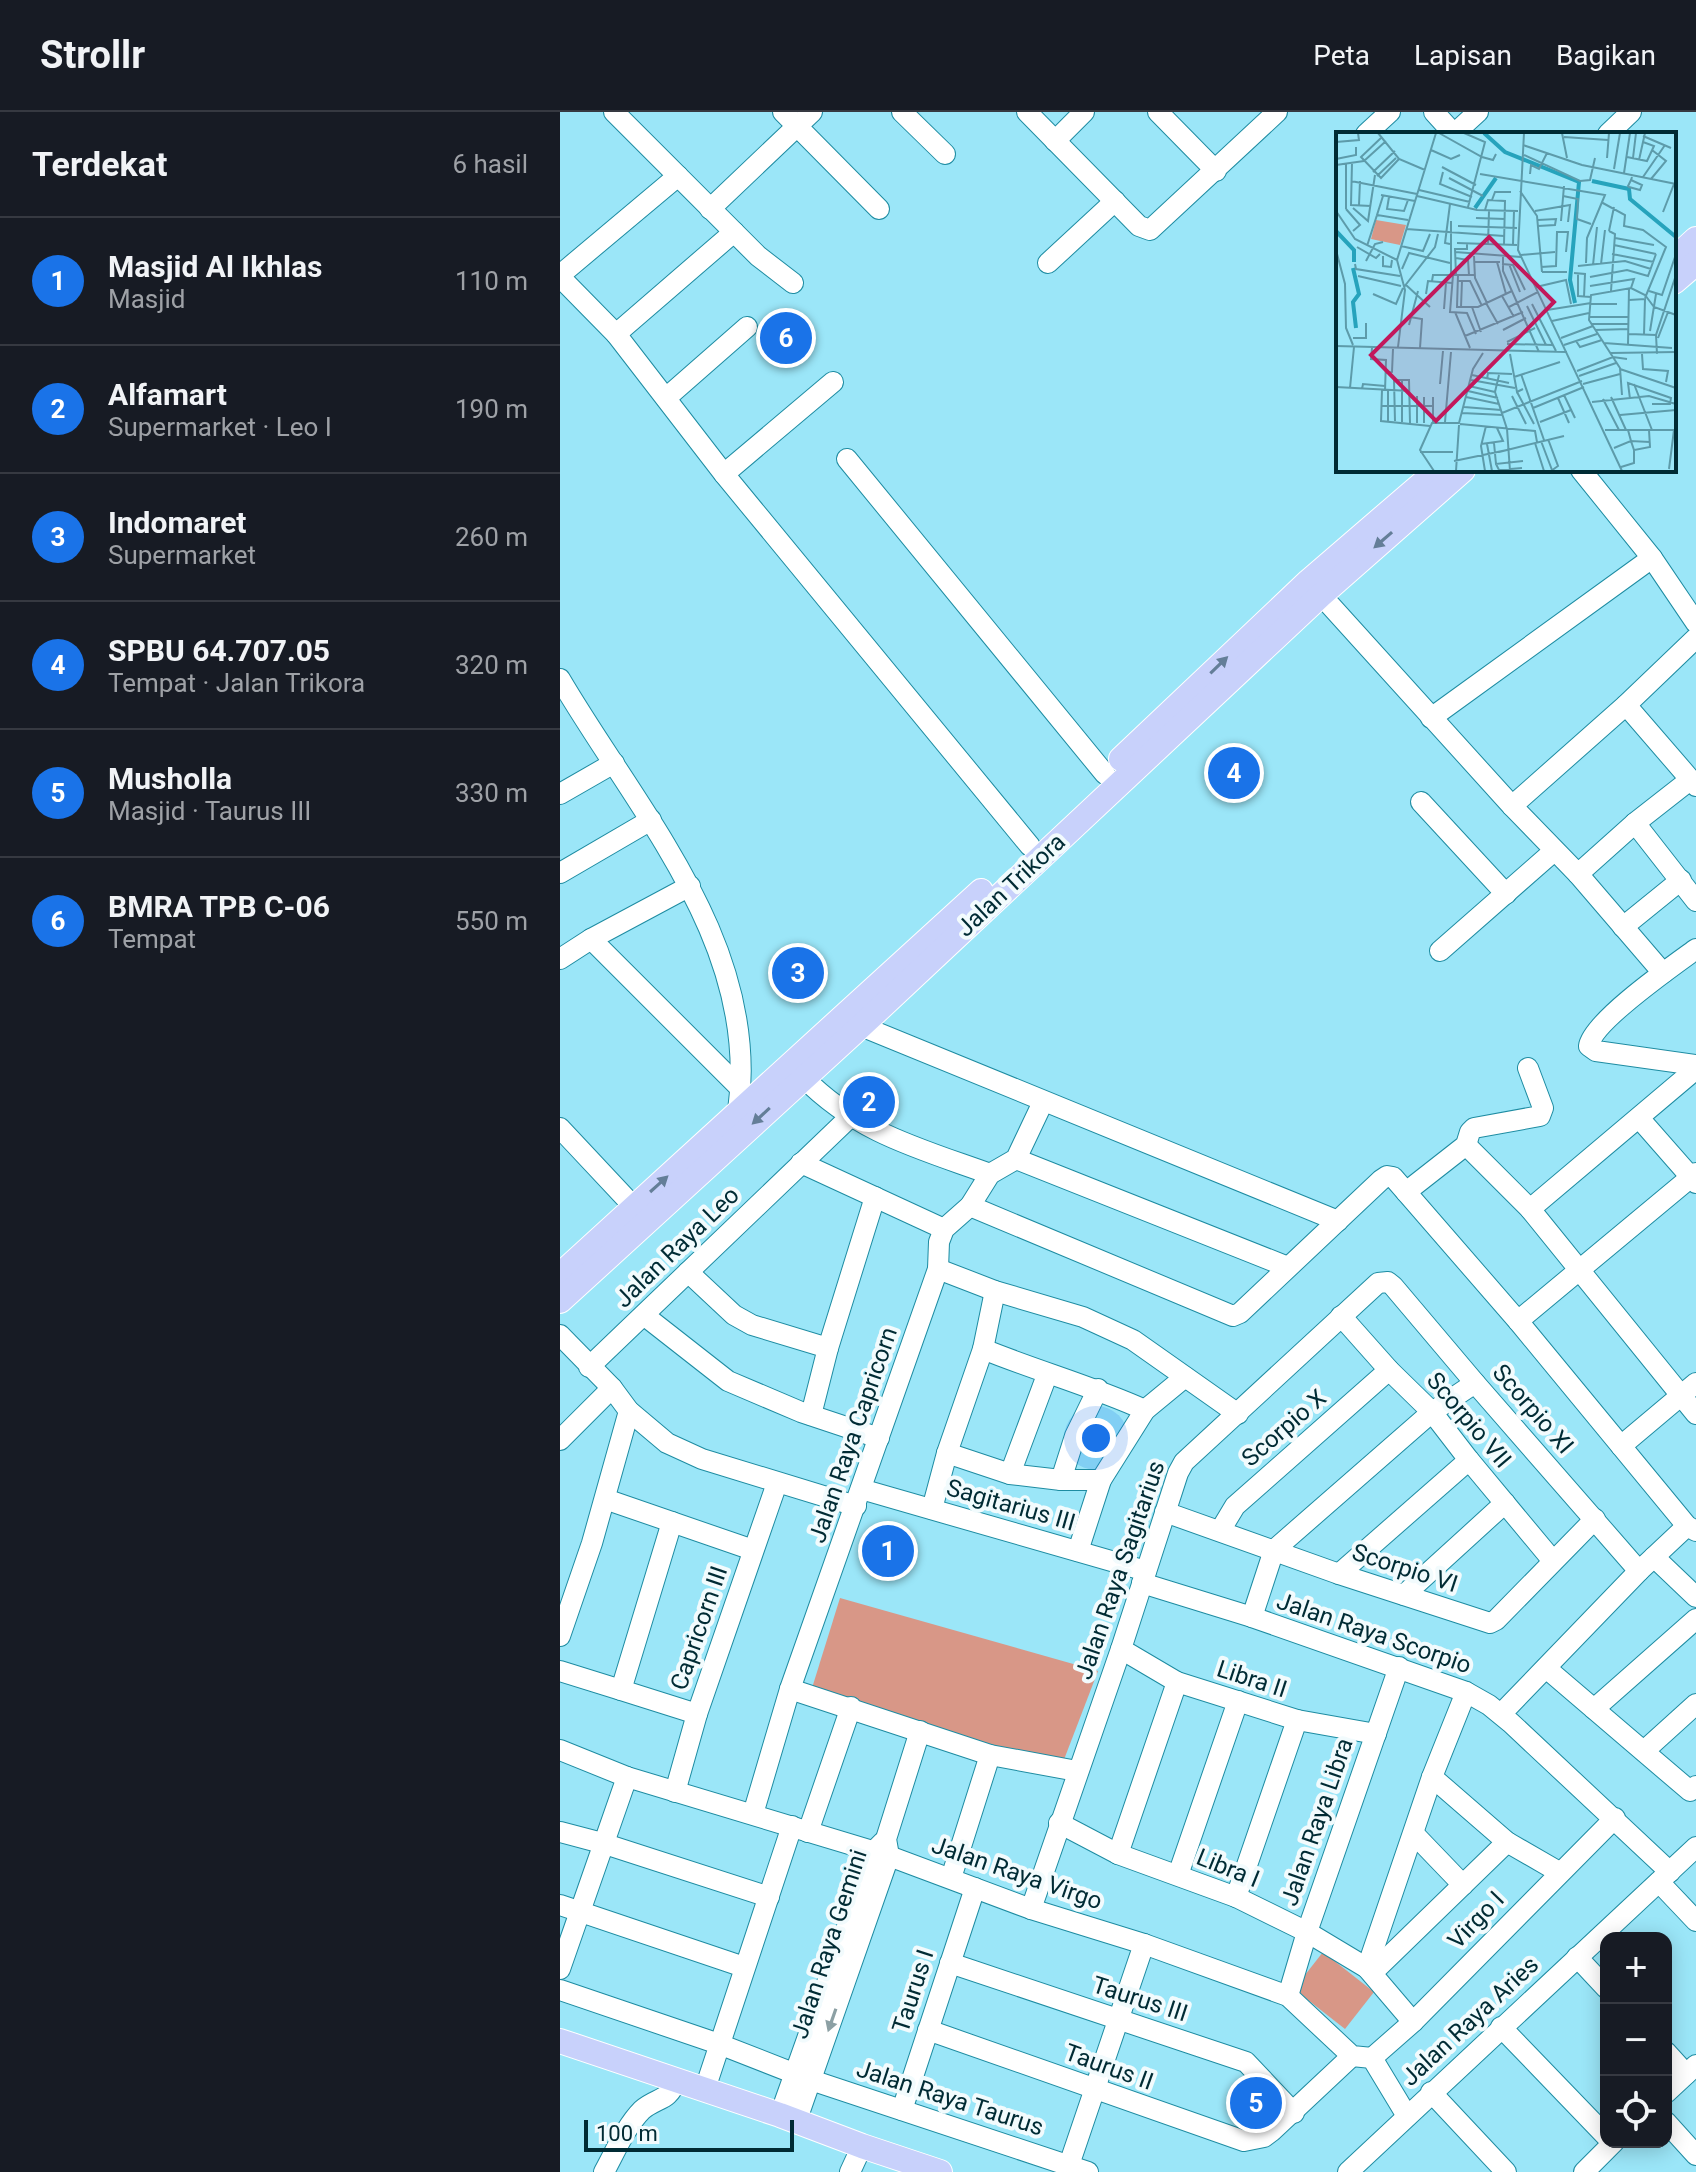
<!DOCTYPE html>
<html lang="id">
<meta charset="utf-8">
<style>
body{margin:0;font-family:Roboto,sans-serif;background:#20242c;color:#f1f3f6}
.controls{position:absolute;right:24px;bottom:24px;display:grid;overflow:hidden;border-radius:16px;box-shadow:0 4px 20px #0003}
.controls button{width:72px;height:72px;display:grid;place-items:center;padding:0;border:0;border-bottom:2px solid #363941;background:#171b24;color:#f1f3f6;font:40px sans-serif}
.scale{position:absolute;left:24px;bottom:20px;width:210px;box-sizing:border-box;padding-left:8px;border:4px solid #002b34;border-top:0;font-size:22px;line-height:28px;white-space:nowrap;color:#002b34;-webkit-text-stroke:6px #f2fbfd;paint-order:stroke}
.you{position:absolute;left:536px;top:1326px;width:28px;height:28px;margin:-20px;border:6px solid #fff;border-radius:50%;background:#1a73e8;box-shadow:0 0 0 12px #1a73e833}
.badge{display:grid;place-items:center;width:52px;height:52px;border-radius:50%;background:#1a73e8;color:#fff;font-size:26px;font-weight:700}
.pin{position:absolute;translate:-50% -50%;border:4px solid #fff;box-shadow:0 2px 8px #0006}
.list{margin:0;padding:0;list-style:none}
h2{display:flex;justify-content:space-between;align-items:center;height:104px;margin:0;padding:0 32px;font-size:34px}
h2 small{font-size:26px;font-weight:400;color:#9ea1a6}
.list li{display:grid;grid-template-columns:52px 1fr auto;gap:24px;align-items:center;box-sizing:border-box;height:128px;padding:0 32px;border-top:2px solid #363941}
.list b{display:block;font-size:30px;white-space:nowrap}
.list p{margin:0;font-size:26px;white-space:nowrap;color:#9ea1a6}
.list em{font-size:26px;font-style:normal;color:#9ea1a6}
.icon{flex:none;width:44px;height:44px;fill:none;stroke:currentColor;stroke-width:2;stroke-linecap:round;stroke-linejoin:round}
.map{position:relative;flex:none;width:1136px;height:2060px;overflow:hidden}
header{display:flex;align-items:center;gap:48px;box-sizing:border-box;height:112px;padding:0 40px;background:#171b24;border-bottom:2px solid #363941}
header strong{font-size:38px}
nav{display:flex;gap:44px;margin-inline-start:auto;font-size:28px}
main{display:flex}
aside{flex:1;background:#171b24}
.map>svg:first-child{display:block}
</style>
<header>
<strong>Strollr</strong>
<nav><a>Peta</a><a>Lapisan</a><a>Bagikan</a></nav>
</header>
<main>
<aside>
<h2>Terdekat<small>6 hasil</small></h2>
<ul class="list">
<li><span class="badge">1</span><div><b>Masjid Al Ikhlas</b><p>Masjid</p></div><em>110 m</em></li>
<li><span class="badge">2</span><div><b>Alfamart</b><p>Supermarket · Leo I</p></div><em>190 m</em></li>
<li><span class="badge">3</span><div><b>Indomaret</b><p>Supermarket</p></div><em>260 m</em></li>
<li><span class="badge">4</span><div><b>SPBU 64.707.05</b><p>Tempat · Jalan Trikora</p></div><em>320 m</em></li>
<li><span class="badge">5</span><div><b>Musholla</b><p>Masjid · Taurus III</p></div><em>330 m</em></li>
<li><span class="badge">6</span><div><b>BMRA TPB C-06</b><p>Tempat</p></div><em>550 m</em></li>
</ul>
</aside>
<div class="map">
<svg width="1136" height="2060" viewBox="0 0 1136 2060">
<rect width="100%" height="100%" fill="#9be6f8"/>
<g fill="#d89787">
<polygon points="280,1486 538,1559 500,1658 252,1576"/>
<polygon points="763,1840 814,1880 785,1917 734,1877"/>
</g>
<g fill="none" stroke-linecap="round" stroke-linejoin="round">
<defs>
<g id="minor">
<polyline points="54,0 198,144 233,171"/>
<polyline points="223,0 319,97"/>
<polyline points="342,0 385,42"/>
<polyline points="467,0 579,114 590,118 717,0"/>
<polyline points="598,0 656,59"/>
<polyline points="874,0 894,22"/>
<polyline points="806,22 830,0"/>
<polyline points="894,22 918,0"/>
<polyline points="1048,22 1071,0"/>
<polyline points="495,29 524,0"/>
<polyline points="150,97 252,0"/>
<polyline points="488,151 555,89"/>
<polyline points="0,163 118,64"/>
<polyline points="0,165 56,222 164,362 470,734"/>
<polyline points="56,222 174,120"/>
<polyline points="106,286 187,215"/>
<polyline points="287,347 545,662"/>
<polyline points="1021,358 1092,446 1136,511"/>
<polyline points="164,362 273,270"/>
<polyline points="761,483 952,694 1018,762 1075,711 1130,668"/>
<path d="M0 567C78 700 201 833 178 999"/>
<polyline points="1066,593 1136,674"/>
<polyline points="871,606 1092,446"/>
<polyline points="0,682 54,651"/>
<polyline points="861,690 946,782"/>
<polyline points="952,694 1066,593 1136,526"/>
<polyline points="1075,711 1136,789"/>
<polyline points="0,761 91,708"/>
<polyline points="1018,762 1103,861"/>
<polyline points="1063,815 1121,768"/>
<polyline points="31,827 181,977"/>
<path d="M1136 837C1114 853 1032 910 1029 934L1036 939 1136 953"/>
<polyline points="880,839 994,739"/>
<polyline points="0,847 31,827 130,774"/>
<polyline points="301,914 778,1109"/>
<path d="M243 965C298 1021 358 1036 430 1062"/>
<polyline points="1079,1006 1136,1071"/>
<polyline points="0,1016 74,1095"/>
<polyline points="906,1033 970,1097 1136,1302"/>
<polyline points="456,1047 728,1155"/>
<polyline points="241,1051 384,1117"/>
<polyline points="846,1080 906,1033 910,1020 914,1016 980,1004 983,996 968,956"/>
<polyline points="410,1094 673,1204 680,1201 821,1068 827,1064 833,1065 958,1209 1127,1414 1136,1419"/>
<polyline points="970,1097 1136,957"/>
<polyline points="378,1157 435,1179 523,1205 573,1228 678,1302"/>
<polyline points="128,1160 174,1203 192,1213 268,1236"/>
<polyline points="85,1204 168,1269 241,1300 319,1326"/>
<polyline points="781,1204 829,1258 872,1300 909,1348 993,1449"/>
<polyline points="958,1209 1136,1061"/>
<polyline points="0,1223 52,1276 69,1299 107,1331 142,1347 296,1394"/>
<path d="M423 1237C477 1259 532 1274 585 1298"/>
<polyline points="29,1255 290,1005"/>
<polyline points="251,1303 268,1236 315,1085"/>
<polyline points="0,1328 52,1276"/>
<polyline points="1061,1334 1136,1271"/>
<polyline points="387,1341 450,1362 501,1368 541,1368"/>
<polyline points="450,1362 487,1263"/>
<polyline points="501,1368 515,1324 538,1277"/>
<polyline points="301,1377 586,1459"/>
<polyline points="45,1387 193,1438"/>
<polyline points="372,1397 387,1341 423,1237 435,1179"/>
<polyline points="605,1400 779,1462 930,1511 936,1508 1035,1407"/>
<polyline points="112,1410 61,1578 137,1602"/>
<polyline points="660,1419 675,1394 829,1258"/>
<polyline points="518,1439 541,1368 585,1298 625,1265"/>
<polyline points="1094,1445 1136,1485"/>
<polyline points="779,1462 909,1348"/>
<polyline points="582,1471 692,1505 906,1580 929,1593 951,1611 1110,1760"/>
<polyline points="844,1483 945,1391"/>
<polyline points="692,1505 714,1438 872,1300 915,1271"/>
<polyline points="0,1524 32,1431 69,1299"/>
<polyline points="561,1537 617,1570 737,1608 816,1622"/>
<polyline points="986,1556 1130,1679 1136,1674"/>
<polyline points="0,1559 61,1578"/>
<polyline points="230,1577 430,1643 517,1659"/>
<polyline points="1034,1597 1136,1507"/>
<polyline points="941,1602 1079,1459 1127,1414"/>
<polyline points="0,1638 67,1665 329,1744 471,1797 584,1832 728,1884 792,1944 812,1946 847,2004"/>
<polyline points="1084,1639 1136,1592"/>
<polyline points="872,1665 947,1730 999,1760"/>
<polyline points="115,1680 137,1602 217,1371"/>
<polyline points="193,1702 230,1577 378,1157 379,1130 384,1117 410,1094 430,1062 456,1047 483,990"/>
<polyline points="499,1711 558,1742 676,1785 747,1820 807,1856 853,1910"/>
<polyline points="0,1720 42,1731 209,1785"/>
<polyline points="248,1720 291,1595"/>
<polyline points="854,1722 903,1773"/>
<polyline points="558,1742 617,1570"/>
<polyline points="618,1763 678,1589"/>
<polyline points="391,1766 430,1643"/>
<polyline points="1099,1770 1136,1809"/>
<polyline points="676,1785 737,1608"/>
<polyline points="0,1793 184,1855"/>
<polyline points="471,1797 561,1537 618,1361 624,1350 818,1171 828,1170 833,1174 915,1271 1079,1459"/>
<polyline points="1017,1845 1046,1876"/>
<polyline points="390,1851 686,1950 734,2001"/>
<polyline points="807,1856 872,1665 906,1580"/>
<polyline points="0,1857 67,1665"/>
<polyline points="812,1861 947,1730"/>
<polyline points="0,1878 159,1932 251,1968 528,2060"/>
<polyline points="728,1884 747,1820 839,1555"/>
<polyline points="941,1915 1046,2024"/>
<polyline points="368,1918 684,2029 704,2025 712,2019 792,1944"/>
<polyline points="1106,1940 1126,1962"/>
<polyline points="812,1946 853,1910 1055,1706"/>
<polyline points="145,1977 232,1714"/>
<polyline points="871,1980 946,2060"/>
<polyline points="1106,1981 1136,1953"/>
<polyline points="342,1998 415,1776"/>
<polyline points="220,2003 314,1739 323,1730"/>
<polyline points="236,2010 329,1744 326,1727 360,1619"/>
<polyline points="1106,2010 1136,2043"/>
<polyline points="509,2053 584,1832"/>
<path d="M44 2060C55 2040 66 2014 82 1998 97 1985 108 1990 116 1969"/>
<polyline points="290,2060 302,2034"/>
<polyline points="788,2060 1136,1735"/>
<polyline points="1024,2060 1054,2030"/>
</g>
<g id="major">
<polyline points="1114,147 1136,127"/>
<polyline points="1114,170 1136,151"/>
<polyline points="561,647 749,469 878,358"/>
<polyline points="0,1163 421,779"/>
<polyline points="0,1189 301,914 761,483 903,358"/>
<polyline points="0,1929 220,2003 302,2034 380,2060"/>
</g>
</defs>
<use href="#minor" stroke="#1e8ca2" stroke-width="22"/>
<use href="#major" stroke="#fff" stroke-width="26"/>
<use href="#minor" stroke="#fff" stroke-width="20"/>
<use href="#major" stroke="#c8d1fb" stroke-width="24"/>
</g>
<defs><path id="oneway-solid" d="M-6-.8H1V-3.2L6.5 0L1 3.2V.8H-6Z" transform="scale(2)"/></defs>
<g fill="#647e98">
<use href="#oneway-solid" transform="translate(823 428) rotate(139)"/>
<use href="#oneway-solid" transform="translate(659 553) rotate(-44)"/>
<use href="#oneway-solid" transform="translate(201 1004) rotate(137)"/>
<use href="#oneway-solid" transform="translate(99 1072) rotate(-42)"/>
</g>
<use fill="#8ca0a4" href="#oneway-solid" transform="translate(272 1908) rotate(109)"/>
<g text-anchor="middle" stroke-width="8" stroke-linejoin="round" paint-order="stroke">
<g font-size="24" fill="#002b34" stroke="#f2fbfd">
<text transform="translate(451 773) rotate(-43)" y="8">Jalan Trikora</text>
<text transform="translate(117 1135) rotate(-44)" y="8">Jalan Raya Leo</text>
<text transform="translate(973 1297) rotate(49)" y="8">Scorpio XI</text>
<text transform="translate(909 1308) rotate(50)" y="8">Scorpio VII</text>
<text transform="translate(724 1316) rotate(-41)" y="8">Scorpio X</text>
<text transform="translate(293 1323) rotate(-71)" y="8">Jalan Raya Capricorn</text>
<text transform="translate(451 1393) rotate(16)" y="8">Sagitarius III</text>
<text transform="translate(845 1456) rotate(18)" y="8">Scorpio VI</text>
<text transform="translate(560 1458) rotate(-71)" y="8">Jalan Raya Sagitarius</text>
<text transform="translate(139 1516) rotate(-71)" y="8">Capricorn III</text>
<text transform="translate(814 1521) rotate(19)" y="8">Jalan Raya Scorpio</text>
<text transform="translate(692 1567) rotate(18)" y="8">Libra II</text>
<text transform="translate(757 1710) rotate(-71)" y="8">Jalan Raya Libra</text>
<text transform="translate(668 1756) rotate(22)" y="8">Libra I</text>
<text transform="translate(457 1761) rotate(19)" y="8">Jalan Raya Virgo</text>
<text transform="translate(916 1808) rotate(-46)" y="8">Virgo I</text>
<text transform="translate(269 1832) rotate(-72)" y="8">Jalan Raya Gemini</text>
<text transform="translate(353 1879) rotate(-72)" y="8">Taurus I</text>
<text transform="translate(580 1887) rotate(18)" y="8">Taurus III</text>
<text transform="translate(910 1909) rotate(-43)" y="8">Jalan Raya Aries</text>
<text transform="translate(549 1955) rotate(20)" y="8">Taurus II</text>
<text transform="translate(390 1986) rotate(18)" y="8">Jalan Raya Taurus</text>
</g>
</g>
<g transform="translate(776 20)">
<rect width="340" height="340" fill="#9be6f8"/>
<path d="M40 88 70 93 64 113 35 107Z" fill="#d89787"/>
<path fill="none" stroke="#26a3bc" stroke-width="4" d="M148 1 169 20 243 50 234 148 239 171M256 49 293 57 294 67 340 105M139 76 160 46M0 99 18 118V130M17 136 23 162 17 170 20 196"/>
<path fill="none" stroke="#5d9baa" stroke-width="2" d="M42 1 63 27 89 38M103 1 146 25 157 28 160 22M128 1 149 10 132 75M188 1 182 118 286 339M226 1 231 26M307 4 335 16M46 5 25 25 45 46 63 27M228 5 272 8M0 10 23 8 22 1M187 13 246 33 340 52M95 18 115 27 124 23M188 23 244 49 254 48 259 26M291 25 311 29 318 14 307 10M271 26 273 1M297 26 300 1M0 27 20 23V15M303 28 309 1M28 29 50 9M16 31 15 73 35 74M0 33 28 29M106 35 140 53M278 37 284 1M37 40 59 19M107 40 104 52 136 65M288 41 294 1M144 42 269 63 251 106 250 131M194 42 195 33 203 37 211 21M41 44 60 26M307 45 329 13M113 46 147 64M315 47 330 29 316 18M295 48 306 53 304 58 293 55 292 54 295 48 296 45M15 49 81 62M83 58 134 70M184 59 201 84 206 140M45 63 79 69M47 64 41 83 72 88M81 64 141 78 182 79M227 64 242 67 241 87 255 92M53 65 51 77 68 79 72 68M156 68 159 60H175M265 70 289 83 288 94 307 98 330 115 309 166M23 73 24 49M17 76 32 89 39 43M10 77V32M10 77 24 93 17 99M149 78 152 68 169 69 168 112M0 79 19 107 61 128M199 79 234 73 232 90M327 80 338 52M140 86 169 87M202 88 220 87 219 93 202 94M225 89 228 54M122 94 181 96M70 97 168 104M273 99 279 102 275 159M273 99 278 75M279 106 318 113M121 111 181 113M114 112 109 111 114 72M152 112 153 79M177 112 178 79M278 113 320 122M31 114 41 83M65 114 87 119 94 102M21 115 40 126 44 122M0 118 9 152 10 196 17 213M119 120 185 125M276 122 318 130M185 123 219 120M47 124V134L55 135 56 128M138 124 139 146 151 171M167 125V139L203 220M120 126 132 128 133 143M30 129 39 112 47 110M138 130H164M161 130 170 162M19 132 20 137 64 144M166 132 177 133 189 158M173 132 184 160M265 132 269 98M257 133 261 95M242 134 289 129 315 137M205 135 220 134 221 100H232L230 120M66 137 73 121 114 131M206 140H231M238 141 249 142 248 165M242 141V164L255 165M115 142V89M117 143 114 180 131 181 140 202M120 143 119 117H131V111M122 143 121 175H142L176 159M22 144 65 154M254 145 291 138 312 144 320 122M96 149 97 143H138M122 149H134L146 174M70 153 94 175M254 154 298 147 295 156M68 155 99 115 102 102M200 155 230 148 235 172M313 159 326 163 339 125M37 162 60 172 67 156M90 162 92 149 116 151M166 164 178 185M293 168 309 167 308 202M150 171 162 192M196 172 220 219M255 172H281M191 174 210 213M125 175 126 149M136 175 145 200M173 175 202 160M108 177 110 151M211 178 255 171M119 180 134 216M74 185 86 187 84 216M253 185H293M216 189 253 181M256 192H293M73 193 82 159M167 198 190 186M259 198 293 197M314 199 320 162M293 202 320 203M129 204 187 180M17 206H30V191M225 206 257 194M322 206 332 180M240 209 244 215 266 208M171 210 199 196M268 211 336 216M171 212 217 213M292 212 293 156M228 213 261 202M0 214 231 220M62 215 69 158 61 128 100 1M36 216 35 227 50 228 49 259M275 221 340 220M174 222 181 260 187 257M306 222 307 237 332 239 330 250M321 222 320 203 340 143M284 237 340 256M241 239 277 225 291 227M50 241 56 240 57 217M185 242 208 308M136 243 173 251M163 243 159 260 171 297 174 339M243 244 280 231M178 245 224 230M151 247 152 241 176 242M66 248V290M135 248 179 256M104 252 107 219M247 252 284 242M298 252 316 298M133 254 159 260M0 255 74 259M14 256 18 215M26 257 27 252 49 254M46 258 45 289 94 294M52 259V290M132 259 162 266M181 260 198 292M228 263 239 286M286 263 284 236 253 188 255 163 295 156 309 163 318 175 340 183M81 264V291M176 264 190 292M88 265V291M97 265V291M130 265 163 272M275 265 290 298M222 266 233 291M267 267 283 298M294 267 292 251 335 266 334 272H316M256 270 313 264 340 272M45 274H97M128 275 165 278M197 276 248 255M126 281 167 283M166 281 246 249M284 283 340 278M59 289 58 248H73L74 291M109 290 115 220M204 290 235 278M124 292 199 299 201 310M269 298H340M212 307 222 334 215 339M205 309 216 338M158 311 160 332 187 329M199 311 208 339M145 312 167 309 161 296M151 312 156 339M278 316 295 309 292 298M171 318 228 304M298 318 295 309 314 310M84 320H117M118 329 171 318 163 320M160 332 163 338 186 336M285 335 298 331V318L314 315 313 298M333 337 338 298M98 339 84 318 96 291H123L137 237 147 221M120 339 123 293M149 339 145 314 150 294M303 339H340"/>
<path fill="#c2185b" fill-opacity="0.15" stroke="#c2185b" stroke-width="4" d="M153 105 218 170 100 289 35 223Z"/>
<rect width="340" height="340" fill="none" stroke="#002b34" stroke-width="4"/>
</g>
</svg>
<div class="controls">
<button>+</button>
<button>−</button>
<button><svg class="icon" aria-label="locate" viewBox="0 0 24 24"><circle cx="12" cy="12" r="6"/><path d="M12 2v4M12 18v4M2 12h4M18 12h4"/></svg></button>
</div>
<div class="scale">100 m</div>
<div class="you"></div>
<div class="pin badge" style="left:328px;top:1439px">1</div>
<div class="pin badge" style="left:309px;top:990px">2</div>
<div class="pin badge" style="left:238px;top:861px">3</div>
<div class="pin badge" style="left:674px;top:661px">4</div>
<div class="pin badge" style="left:696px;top:1991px">5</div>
<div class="pin badge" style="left:226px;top:226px">6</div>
</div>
</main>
